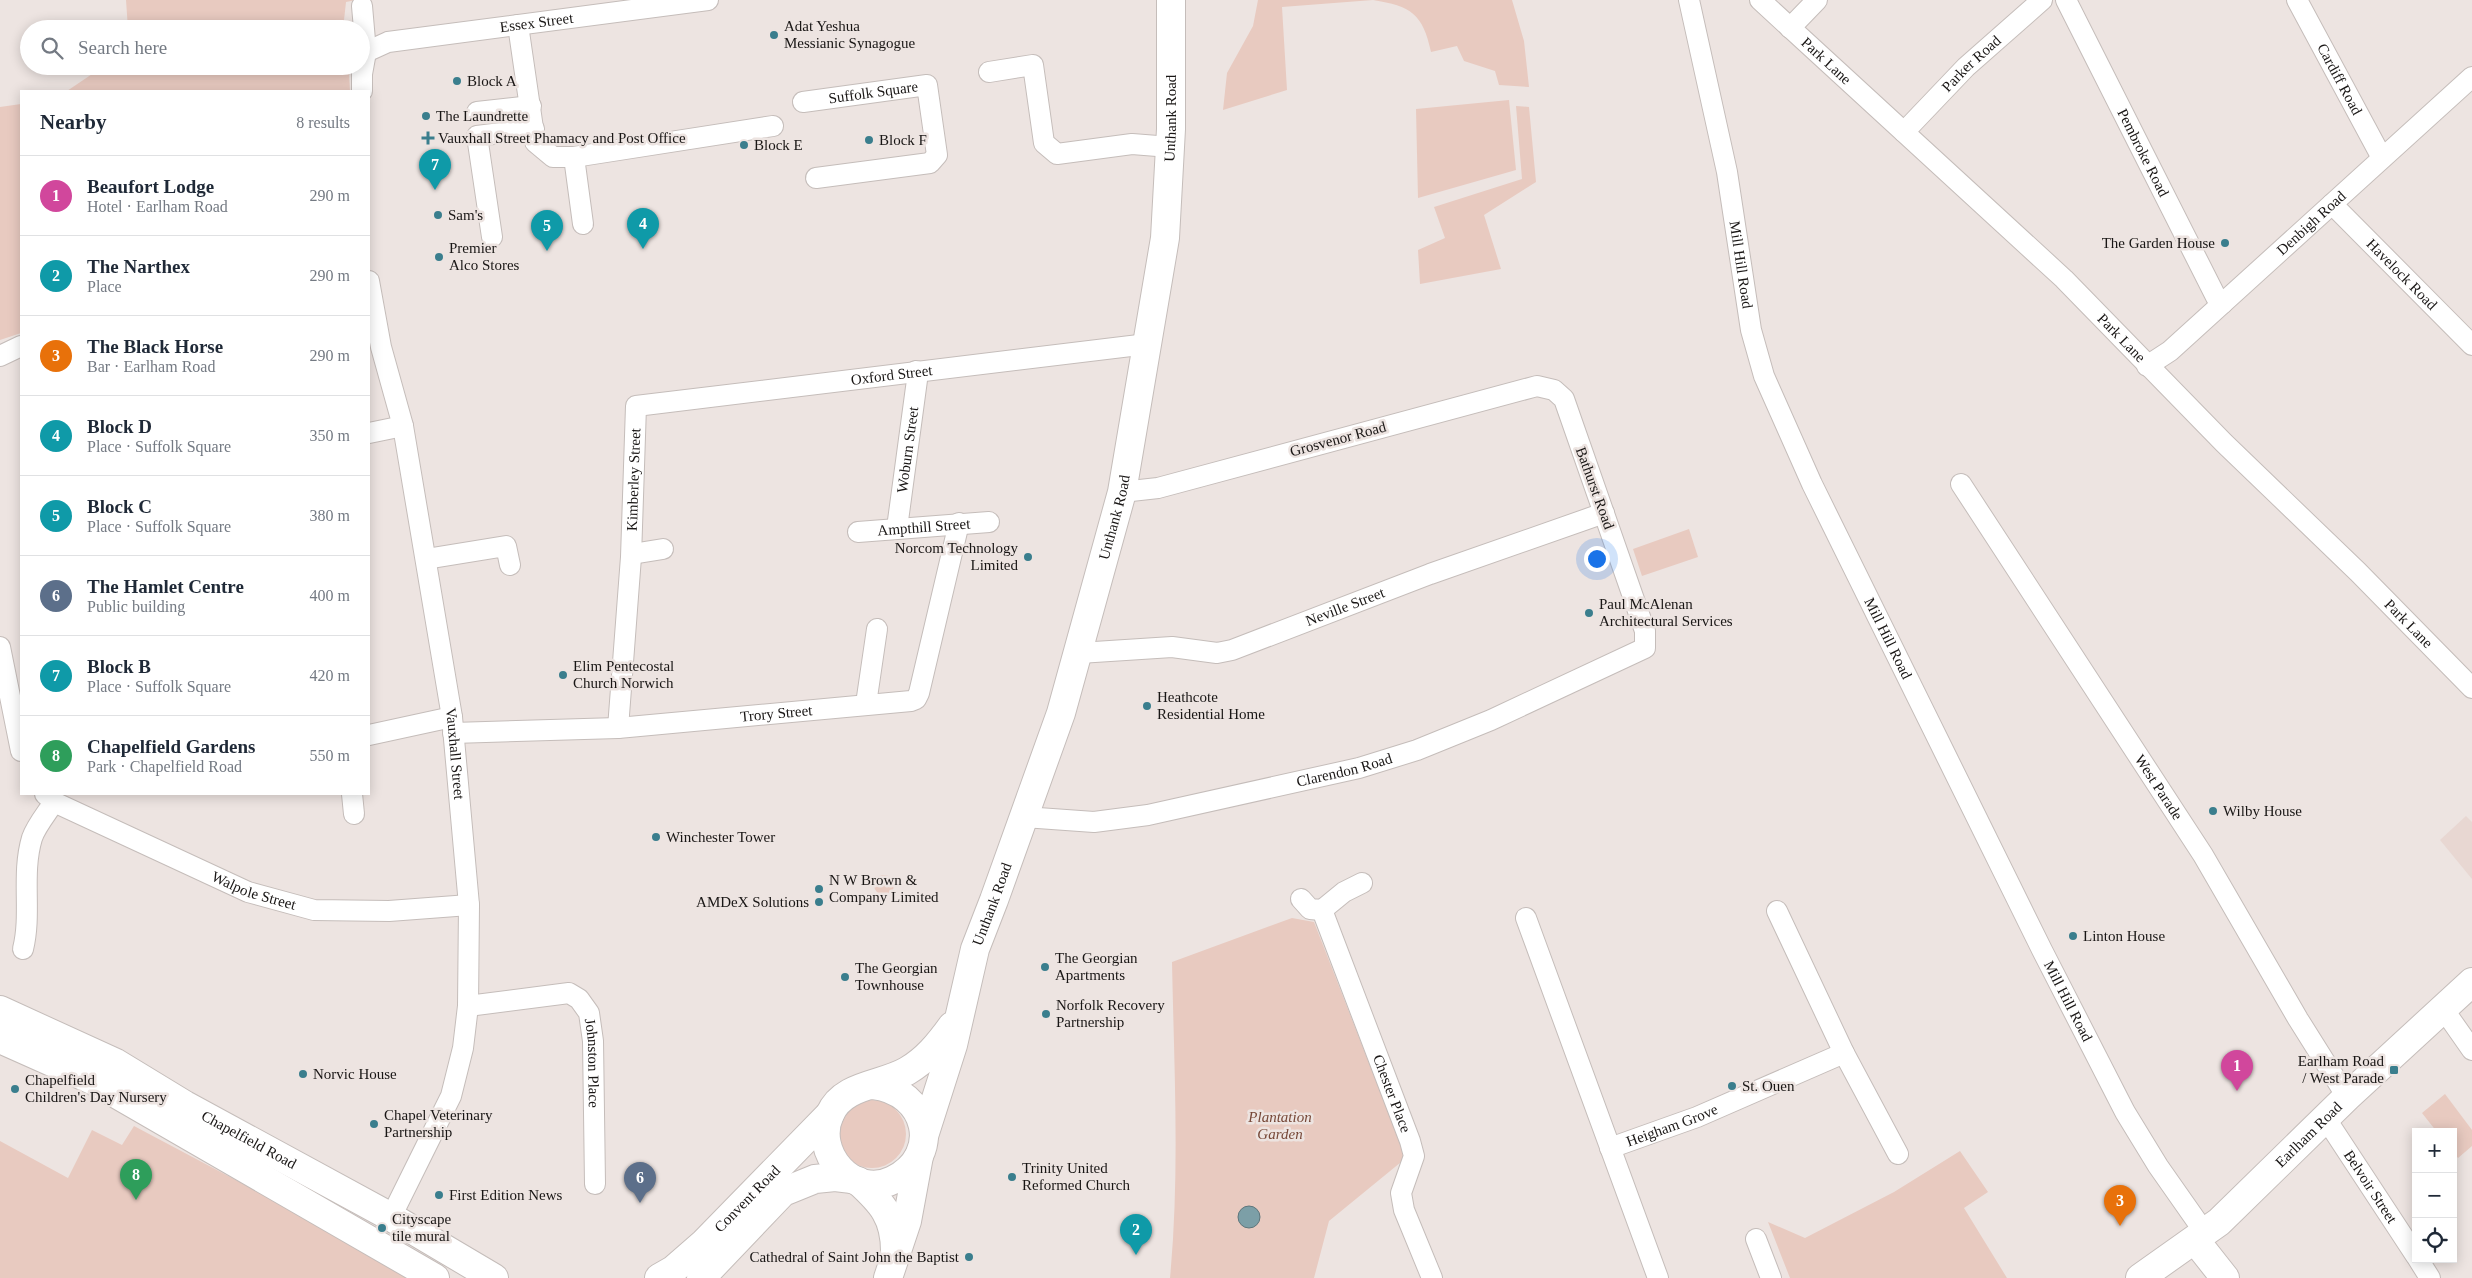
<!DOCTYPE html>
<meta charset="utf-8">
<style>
body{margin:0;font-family:"Times New Roman",serif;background:#f2f2f3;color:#1f2937}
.controls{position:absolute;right:15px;bottom:15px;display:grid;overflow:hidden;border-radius:0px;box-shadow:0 2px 12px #0003}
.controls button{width:45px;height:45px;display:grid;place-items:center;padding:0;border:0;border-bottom:1px solid #e0e1e3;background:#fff;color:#1f2937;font:25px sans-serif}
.you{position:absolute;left:1596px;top:558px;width:18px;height:18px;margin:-12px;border:4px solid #fff;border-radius:50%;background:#1a73e8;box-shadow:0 0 0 8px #1a73e833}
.badge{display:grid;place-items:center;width:32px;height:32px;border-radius:50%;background:#3a7e8d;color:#fff;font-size:16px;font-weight:700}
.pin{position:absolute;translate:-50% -41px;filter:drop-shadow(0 1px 2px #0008)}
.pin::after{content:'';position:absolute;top:26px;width:18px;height:15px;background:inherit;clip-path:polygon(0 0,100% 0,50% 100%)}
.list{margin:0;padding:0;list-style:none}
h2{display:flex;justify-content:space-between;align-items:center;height:65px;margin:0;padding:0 20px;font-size:21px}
h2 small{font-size:16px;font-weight:400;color:#747a83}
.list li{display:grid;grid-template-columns:32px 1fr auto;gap:15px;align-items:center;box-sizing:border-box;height:80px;padding:0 20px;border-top:1px solid #e0e1e3}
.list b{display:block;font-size:19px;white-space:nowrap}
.list p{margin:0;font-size:16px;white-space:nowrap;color:#747a83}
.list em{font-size:16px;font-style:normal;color:#747a83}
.icon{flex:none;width:28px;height:28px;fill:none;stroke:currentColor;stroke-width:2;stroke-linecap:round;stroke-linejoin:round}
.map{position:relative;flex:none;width:2472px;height:1278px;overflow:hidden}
.search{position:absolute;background:#fff;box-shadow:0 2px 12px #0003;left:20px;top:20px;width:350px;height:55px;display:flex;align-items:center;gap:12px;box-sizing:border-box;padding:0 18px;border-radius:28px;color:#747a83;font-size:19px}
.panel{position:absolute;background:#fff;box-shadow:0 2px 12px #0003;left:20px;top:90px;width:350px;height:705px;border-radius:0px}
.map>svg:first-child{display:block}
</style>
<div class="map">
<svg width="2472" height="1278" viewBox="0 0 2472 1278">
<rect width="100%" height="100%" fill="#ede4e1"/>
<polygon fill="#e8d7d2" points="2466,816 2472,822 2472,879 2440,840"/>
<g fill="#e8cac0">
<polygon points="126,0 356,0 346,2 343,29 128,29"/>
<polygon points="1258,0 1373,0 1282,7 1287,90 1223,110 1227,73 1253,26"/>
<path d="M1373 0H1512L1524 41 1529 87 1499 85 1495 71 1464 61 1457 46 1431 52C1423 14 1411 6 1373 0Z"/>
<polygon points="104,66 344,66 349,73 350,91 67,91"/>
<polygon points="1509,100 1516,170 1418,198 1416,109"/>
<polygon points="21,104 21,333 0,340 0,107"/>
<polygon points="1516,106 1529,107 1536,182 1484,215 1501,269 1420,284 1418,250 1445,238 1434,207 1522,179"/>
<polygon points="1689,529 1698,557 1642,576 1633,549"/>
<circle cx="884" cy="885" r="10"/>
<path d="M1292 918 1314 922 1406 1158 1329 1221 1314 1278H1170C1180 1173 1174 1067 1172 962Z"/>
<polygon points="2445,1094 2472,1130 2472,1146 2458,1158 2453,1152 2453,1132 2437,1132 2422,1113"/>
<circle cx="872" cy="1134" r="34"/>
<polygon points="134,1126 313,1221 411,1278 0,1278 0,1141 68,1178 92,1130 122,1145"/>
<polygon points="1960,1151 1988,1192 1964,1208 2007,1278 1790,1278 1768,1222 1805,1238 1894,1192"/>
</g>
<circle fill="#7c9fa7" stroke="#5e767b" cx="1249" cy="1217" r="11"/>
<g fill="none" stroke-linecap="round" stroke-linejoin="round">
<defs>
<g id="street">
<path id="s1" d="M1689 0 1727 172 1751 330 1764 376 1812 484 2042 950 2125 1112 2158 1166 2205 1233"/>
<path id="s2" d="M1760 0 2064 279 2224 443 2358 572 2472 688"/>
<path id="s3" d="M2066 0 2216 297 2222 304"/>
<path id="s4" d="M2297 0 2382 158"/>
<polyline points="362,6 366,52 362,74 362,91"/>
<polyline points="518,25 535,142 553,157 574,157 773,126"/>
<polyline points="1790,28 1817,0"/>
<path id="s5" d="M366 52 388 42 708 0"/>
<polyline points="989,72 1033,65 1044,143 1057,154 1132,144 1170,147"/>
<path id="s6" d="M803 102 927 85 937 155 930 163 816 178"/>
<polyline points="477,112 531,106"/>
<path id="s7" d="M1904 132 1966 67 2042 0"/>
<polyline points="574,157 583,224"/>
<path id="s8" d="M2332 204 2472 345"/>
<polyline points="492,237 477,136 534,129"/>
<path id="s9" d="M369 281 381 347 403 426 452 717 469 905 468 1006 463 1048 451 1096 391 1217"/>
<polyline points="0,356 21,346"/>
<path id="s10" d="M2147 366 2170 351 2472 77"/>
<polyline points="369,433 403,426"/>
<path id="s11" d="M1961 484 2203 855 2298 1019 2347 1097"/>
<path id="s12" d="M897 528 917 380 916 371"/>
<path id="s13" d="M858 532 989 522"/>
<polyline points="632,554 663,549"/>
<polyline points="426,559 506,546 510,565"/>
<polyline points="0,647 21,751"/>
<path id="s14" d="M1079 653 1172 647 1217 653 1232 650 1430 574 1604 513"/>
<polyline points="866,704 877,629"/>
<path id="s15" d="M618 728 631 557 636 406 1139 345 1147 346"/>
<path id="s16" d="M453 733 618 728 911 701 916 699 919 693 959 523"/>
<polyline points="369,735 452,717"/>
<path id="s17" d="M45 794 54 802 248 892 314 910 389 911 469 905"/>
<polyline points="352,794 354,814"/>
<path id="s18" d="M1024 817 1094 822 1148 815 1359 768 1417 750 1491 720 1645 648V631L1564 399 1554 390 1537 386 1158 488 1122 492"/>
<path id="s19" d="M1362 883 1344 892 1322 910 1410 1141 1414 1156 1401 1193 1404 1210 1432 1278"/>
<polyline points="1301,899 1310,909 1322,910"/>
<polyline points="1777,911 1844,1053"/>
<polyline points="1526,918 1658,1278"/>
<path d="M23 949C32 913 21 875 32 838 36 826 47 813 54 802"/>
<path id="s20" d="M468 1006 569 993 579 999 589 1013 593 1041 595 1184"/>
<polyline points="2444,1010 2472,1050"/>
<path id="s21" d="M2326 1119 2416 1256"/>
<path id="s22" d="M1610 1148 1697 1117 1844 1053 1898 1154"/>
<polyline points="1756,1239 1771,1278"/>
<polyline points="2418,1259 2430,1278"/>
</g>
<g id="secondary">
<path d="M873 1085C928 1091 944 1155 893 1180 853 1200 812 1152 830 1114 843 1084 881 1086 907 1071 926 1060 939 1044 952 1026"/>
<path id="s23" d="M924 1136 953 1045 975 949 994 900 1061 713 1122 492 1165 238 1171 129V0"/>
<path d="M858 1181C882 1203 895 1217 895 1251"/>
<polyline points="2195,1240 2225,1278"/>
<path id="s24" d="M659 1278 673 1270 704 1243 830 1114"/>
<polyline points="701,1278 783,1192 815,1179 835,1177 852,1179"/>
<polyline points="888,1278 907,1221 919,1156"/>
<path id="s25" d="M2140 1278 2219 1222 2347 1097 2472 982"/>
</g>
<g id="primary">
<path id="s26" d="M0 1010 116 1063 185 1105 391 1217 494 1278"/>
<polyline points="0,1039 92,1080 435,1278"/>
</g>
</defs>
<use href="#street" stroke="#c5bdba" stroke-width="22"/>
<use href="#secondary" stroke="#c5bdba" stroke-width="30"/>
<use href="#primary" stroke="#c5bdba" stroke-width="30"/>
<use href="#street" stroke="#fff" stroke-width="20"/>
<use href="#secondary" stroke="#fff" stroke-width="28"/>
<use href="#primary" stroke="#fff" stroke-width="28"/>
</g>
<g fill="#3a7e8d" stroke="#ede4e1" stroke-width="2">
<circle cx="774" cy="35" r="5"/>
<circle cx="457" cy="81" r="5"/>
<circle cx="426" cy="116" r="5"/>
<path d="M425.5 130.5h5v5h5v5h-5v5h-5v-5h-5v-5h5z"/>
<circle cx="869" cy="140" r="5"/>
<circle cx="744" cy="145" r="5"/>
<circle cx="438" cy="215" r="5"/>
<circle cx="2225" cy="243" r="5"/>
<circle cx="439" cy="257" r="5"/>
<circle cx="1028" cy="557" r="5"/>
<circle cx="1589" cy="613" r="5"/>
<circle cx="563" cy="675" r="5"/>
<circle cx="1147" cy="706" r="5"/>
<circle cx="2213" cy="811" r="5"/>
<circle cx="656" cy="837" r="5"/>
<circle cx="819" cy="889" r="5"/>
<circle cx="819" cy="902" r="5"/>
<circle cx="2073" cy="936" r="5"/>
<circle cx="1045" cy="967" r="5"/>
<circle cx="845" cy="977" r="5"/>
<circle cx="1046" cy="1014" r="5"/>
<rect x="2389" y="1065" width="10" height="10" rx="2.5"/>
<circle cx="303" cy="1074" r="5"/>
<circle cx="1732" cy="1086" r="5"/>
<circle cx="15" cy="1089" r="5"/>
<circle cx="374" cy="1124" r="5"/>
<circle cx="1012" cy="1177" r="5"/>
<circle cx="439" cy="1195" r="5"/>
<circle cx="382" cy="1228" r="5"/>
<circle cx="969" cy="1257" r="5"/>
</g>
<g text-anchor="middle" stroke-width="5" stroke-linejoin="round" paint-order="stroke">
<g font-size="15" fill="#191615" stroke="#ede4e1">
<text dy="5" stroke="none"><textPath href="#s5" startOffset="174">Essex Street</textPath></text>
<text dy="5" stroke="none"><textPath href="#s2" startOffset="90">Park Lane</textPath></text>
<text dy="5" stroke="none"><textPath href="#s7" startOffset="96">Parker Road</textPath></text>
<text dy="5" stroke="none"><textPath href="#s4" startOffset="90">Cardiff Road</textPath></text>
<text dy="5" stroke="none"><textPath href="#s6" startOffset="71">Suffolk Square</textPath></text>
<text dy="5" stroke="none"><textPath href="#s23" startOffset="1052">Unthank Road</textPath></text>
<text dy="5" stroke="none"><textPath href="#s3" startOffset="171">Pembroke Road</textPath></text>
<text dy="5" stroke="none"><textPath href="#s10" startOffset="218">Denbigh Road</textPath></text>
<text dy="5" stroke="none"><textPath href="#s1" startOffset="270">Mill Hill Road</textPath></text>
<text dy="5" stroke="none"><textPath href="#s8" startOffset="99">Havelock Road</textPath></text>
<text dy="5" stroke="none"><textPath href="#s2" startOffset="495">Park Lane</textPath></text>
<text dy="5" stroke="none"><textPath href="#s15" startOffset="580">Oxford Street</textPath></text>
<text transform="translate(1338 439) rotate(-15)" y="5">Grosvenor Road</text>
<text dy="5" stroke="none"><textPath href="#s12" startOffset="79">Woburn Street</textPath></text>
<text dy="5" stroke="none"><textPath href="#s15" startOffset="249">Kimberley Street</textPath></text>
<text transform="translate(1595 488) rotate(70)" y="5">Bathurst Road</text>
<text dy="5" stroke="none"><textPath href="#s23" startOffset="648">Unthank Road</textPath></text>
<text dy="5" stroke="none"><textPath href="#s13" startOffset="66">Ampthill Street</textPath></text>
<text dy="5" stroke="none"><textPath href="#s14" startOffset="275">Neville Street</textPath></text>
<text dy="5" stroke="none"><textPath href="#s2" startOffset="900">Park Lane</textPath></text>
<text dy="5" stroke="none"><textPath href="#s1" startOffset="674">Mill Hill Road</textPath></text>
<text dy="5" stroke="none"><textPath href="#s16" startOffset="324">Trory Street</textPath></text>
<text dy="5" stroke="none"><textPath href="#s9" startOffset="481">Vauxhall Street</textPath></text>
<text dy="5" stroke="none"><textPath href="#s18" startOffset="326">Clarendon Road</textPath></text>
<text dy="5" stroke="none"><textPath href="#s11" startOffset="362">West Parade</textPath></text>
<text dy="5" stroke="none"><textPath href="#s17" startOffset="231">Walpole Street</textPath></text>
<text dy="5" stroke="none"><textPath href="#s23" startOffset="242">Unthank Road</textPath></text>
<text dy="5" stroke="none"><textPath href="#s1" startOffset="1079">Mill Hill Road</textPath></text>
<text dy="5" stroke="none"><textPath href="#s20" startOffset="181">Johnston Place</textPath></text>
<text dy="5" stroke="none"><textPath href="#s19" startOffset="245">Chester Place</textPath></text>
<text dy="5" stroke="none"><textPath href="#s22" startOffset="66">Heigham Grove</textPath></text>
<text dy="5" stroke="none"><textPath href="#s25" startOffset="222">Earlham Road</textPath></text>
<text dy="5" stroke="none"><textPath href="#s26" startOffset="281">Chapelfield Road</textPath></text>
<text dy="5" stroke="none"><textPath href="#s21" startOffset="81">Belvoir Street</textPath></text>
<text dy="5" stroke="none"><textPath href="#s24" startOffset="119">Convent Road</textPath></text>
</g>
<g font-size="15" fill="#191615" stroke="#ede4e1" text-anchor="start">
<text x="784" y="31">Adat Yeshua<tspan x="784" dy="17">Messianic Synagogue</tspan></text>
<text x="467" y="86">Block A</text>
<text x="436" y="121">The Laundrette</text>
<text x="438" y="143">Vauxhall Street Phamacy and Post Office</text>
<text x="879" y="145">Block F</text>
<text x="754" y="150">Block E</text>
<text x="448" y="220">Sam's</text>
<text x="2215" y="248" text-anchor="end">The Garden House</text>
<text x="449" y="253">Premier<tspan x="449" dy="17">Alco Stores</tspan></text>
<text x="1018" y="553" text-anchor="end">Norcom Technology<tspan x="1018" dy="17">Limited</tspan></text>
<text x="1599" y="609">Paul McAlenan<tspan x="1599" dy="17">Architectural Services</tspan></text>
<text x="573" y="671">Elim Pentecostal<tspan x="573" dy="17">Church Norwich</tspan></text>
<text x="1157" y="702">Heathcote<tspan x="1157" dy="17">Residential Home</tspan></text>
<text x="2223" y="816">Wilby House</text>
<text x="666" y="842">Winchester Tower</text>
<text x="829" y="885">N W Brown &amp;<tspan x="829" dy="17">Company Limited</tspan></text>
<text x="809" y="907" text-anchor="end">AMDeX Solutions</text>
<text x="2083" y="941">Linton House</text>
<text x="1055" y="963">The Georgian<tspan x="1055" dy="17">Apartments</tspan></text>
<text x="855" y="973">The Georgian<tspan x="855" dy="17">Townhouse</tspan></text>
<text x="1056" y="1010">Norfolk Recovery<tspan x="1056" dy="17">Partnership</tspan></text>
<text x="2384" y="1066" text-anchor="end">Earlham Road<tspan x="2384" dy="17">/ West Parade</tspan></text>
<text x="313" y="1079">Norvic House</text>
<text x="25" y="1085">Chapelfield<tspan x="25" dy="17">Children's Day Nursery</tspan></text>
<text x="1742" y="1091">St. Ouen</text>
<text x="384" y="1120">Chapel Veterinary<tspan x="384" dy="17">Partnership</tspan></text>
<text x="1022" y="1173">Trinity United<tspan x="1022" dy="17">Reformed Church</tspan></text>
<text x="449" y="1200">First Edition News</text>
<text x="392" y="1224">Cityscape<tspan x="392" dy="17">tile mural</tspan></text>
<text x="959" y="1262" text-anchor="end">Cathedral of Saint John the Baptist</text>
</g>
<g font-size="15" font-style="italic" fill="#774838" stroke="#ede4e1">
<text x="1280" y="1122">Plantation<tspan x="1280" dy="17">Garden</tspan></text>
</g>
</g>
</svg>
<div class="controls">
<button>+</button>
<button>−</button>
<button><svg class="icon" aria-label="locate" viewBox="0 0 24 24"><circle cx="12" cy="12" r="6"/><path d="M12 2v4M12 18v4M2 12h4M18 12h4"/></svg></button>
</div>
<div class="you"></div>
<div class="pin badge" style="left:2237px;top:1091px;background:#d1479c">1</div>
<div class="pin badge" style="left:1136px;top:1255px;background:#0f9aa8">2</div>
<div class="pin badge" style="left:2120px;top:1226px;background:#e8710a">3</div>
<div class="pin badge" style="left:643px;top:249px;background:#0f9aa8">4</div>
<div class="pin badge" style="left:547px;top:251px;background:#0f9aa8">5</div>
<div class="pin badge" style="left:640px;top:1203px;background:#5c6f8a">6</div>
<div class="pin badge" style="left:435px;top:190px;background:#0f9aa8">7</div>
<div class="pin badge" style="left:136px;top:1200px;background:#2e9e5b">8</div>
<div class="search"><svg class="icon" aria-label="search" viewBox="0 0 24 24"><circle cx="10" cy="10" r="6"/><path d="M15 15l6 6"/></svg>Search here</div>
<section class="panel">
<h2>Nearby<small>8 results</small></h2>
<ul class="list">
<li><span class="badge" style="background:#d1479c">1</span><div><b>Beaufort Lodge</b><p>Hotel · Earlham Road</p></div><em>290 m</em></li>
<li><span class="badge" style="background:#0f9aa8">2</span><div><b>The Narthex</b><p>Place</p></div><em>290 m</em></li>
<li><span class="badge" style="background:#e8710a">3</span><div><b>The Black Horse</b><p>Bar · Earlham Road</p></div><em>290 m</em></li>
<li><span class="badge" style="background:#0f9aa8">4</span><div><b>Block D</b><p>Place · Suffolk Square</p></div><em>350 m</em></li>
<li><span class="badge" style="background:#0f9aa8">5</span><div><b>Block C</b><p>Place · Suffolk Square</p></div><em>380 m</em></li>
<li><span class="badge" style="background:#5c6f8a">6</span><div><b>The Hamlet Centre</b><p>Public building</p></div><em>400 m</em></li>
<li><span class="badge" style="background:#0f9aa8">7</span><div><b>Block B</b><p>Place · Suffolk Square</p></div><em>420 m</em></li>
<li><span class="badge" style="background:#2e9e5b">8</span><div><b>Chapelfield Gardens</b><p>Park · Chapelfield Road</p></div><em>550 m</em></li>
</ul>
</section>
</div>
